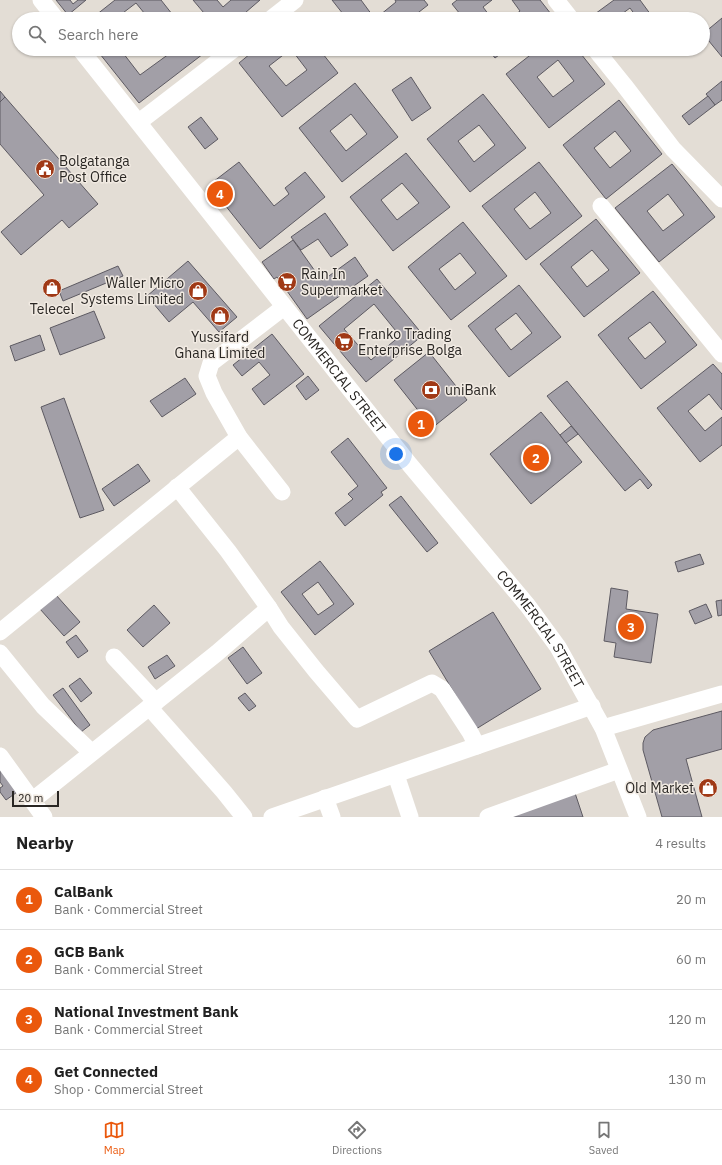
<!DOCTYPE html>
<meta charset="utf-8">
<style>
body{margin:0;font-family:"IBM Plex Sans",sans-serif;background:#f6f6f6;color:#222}
.scale{position:absolute;left:12px;bottom:10px;width:47px;box-sizing:border-box;padding-left:4px;border:2px solid #292623;border-top:0;font-size:11px;line-height:14px;white-space:nowrap;color:#292623;-webkit-text-stroke:3px #f1eae2;paint-order:stroke}
.you{position:absolute;left:396px;top:454px;width:14px;height:14px;margin:-10px;border:3px solid #fff;border-radius:50%;background:#1a73e8;box-shadow:0 0 0 6px #1a73e833}
.badge{display:grid;place-items:center;width:26px;height:26px;border-radius:50%;background:#ea580c;color:#fff;font-size:13px;font-weight:700}
.pin{position:absolute;translate:-50% -50%;border:2px solid #fff;box-shadow:0 1px 4px #0006}
.list{margin:0;padding:0;list-style:none}
h2{display:flex;justify-content:space-between;align-items:center;height:52px;margin:0;padding:0 16px;font-size:17px}
h2 small{font-size:13px;font-weight:400;color:#767676}
.list li{display:grid;grid-template-columns:26px 1fr auto;gap:12px;align-items:center;box-sizing:border-box;height:60px;padding:0 16px;border-top:1px solid #e0e0e0}
.list b{display:block;font-size:15px;white-space:nowrap}
.list p{margin:0;font-size:13px;white-space:nowrap;color:#767676}
.list em{font-size:13px;font-style:normal;color:#767676}
.icon{flex:none;width:22px;height:22px;fill:none;stroke:currentColor;stroke-width:2;stroke-linecap:round;stroke-linejoin:round}
.map{position:relative;flex:none;width:722px;height:817px;overflow:hidden}
.search{position:absolute;background:#fff;box-shadow:0 1px 3px #0004;left:12px;right:12px;top:12px;height:44px;display:flex;align-items:center;gap:10px;box-sizing:border-box;padding:0 14px;border-radius:22px;color:#767676;font-size:15px}
.sheet{height:292px;background:#fff}
nav{display:flex;justify-content:space-around;align-items:center;box-sizing:border-box;height:56px;border-top:1px solid #e0e0e0;background:#fff;font-size:11px;color:#767676}
nav a{display:grid;justify-items:center;gap:2px}
nav .on{color:#ea580c}
.map>svg:first-child{display:block}
</style>
<div class="map">
<svg width="722" height="817" viewBox="0 0 722 817">
<rect width="100%" height="100%" fill="#e3ddd5"/>
<g fill="#a29fa7" stroke="#5d5a62" fill-rule="evenodd">
<polygon points="56,0 70,0 73,4 78,0 86,0 68,15"/>
<polygon points="115,0 161,0 176,19 149,19 136,3 115,19 91,19"/>
<polygon points="193,0 217,0 223,7 231,0 260,0 238,19 209,19"/>
<polygon points="332,0 361,0 375,19 396,2 395,0 424,0 428,5 410,19 347,19"/>
<polygon points="457,0 492,0 483,7 492,19 464,19 452,4"/>
<polygon points="512,0 540,0 551,14 545,19 510,19 520,11"/>
<polygon points="614,0 640,0 651,15 646,19 638,19 630,8 615,19 588,19"/>
<polygon points="722,18 722,57 704,35 704,33"/>
<polygon points="96,49 120,49 140,75 173,51 171,49 200,49 203,54 139,103"/>
<path d="M256 49H319L338 73 282 117 239 63ZM291 49 307 70 286 86 269 66Z"/>
<polygon points="488,49 507,49 495,58"/>
<path d="M538 49H577L605 84 549 128 506 74ZM558 60 574 81 553 97 537 77Z"/>
<polygon points="411,77 431,108 412,121 392,90"/>
<polygon points="722,81 722,100 715,105 706,94"/>
<path d="M355 83 398 137 342 182 299 128ZM351 114 367 134 346 151 330 131Z"/>
<polygon points="0,91 5,97 0,102"/>
<path d="M483 94 526 148 470 192 427 139ZM479 125 495 145 474 162 458 141Z"/>
<polygon points="708,96 715,105 689,125 682,116"/>
<polygon points="5,97 98,204 69,228 62,220 21,255 1,232 44,195 0,144 0,102"/>
<path d="M619 100 662 154 606 199 563 145ZM615 131 631 151 610 168 594 148Z"/>
<polygon points="201,117 218,139 205,149 188,127"/>
<path d="M406 153 450 207 393 251 350 197ZM402 183 419 203 397 220 381 200Z"/>
<polygon points="239,162 274,206 289,194 285,188 305,172 325,197 260,249 209,185"/>
<path d="M539 162 582 216 526 260 482 206ZM535 192 551 213 530 229 514 209Z"/>
<path d="M672 164 715 217 659 262 615 208ZM668 194 684 215 663 231 647 211Z"/>
<polygon points="325,213 348,245 331,257 318,239 301,250 291,237"/>
<path d="M596 219 640 273 584 317 540 264ZM592 250 609 270 587 287 571 267Z"/>
<path d="M463 222 507 276 451 320 408 267ZM460 253 476 273 455 290 439 269Z"/>
<polygon points="293,240 322,281 355,257 368,276 307,319 277,277 274,279 262,262"/>
<polygon points="188,261 237,317 219,332 193,302 169,322 147,296"/>
<polygon points="118,266 123,276 63,301 59,291"/>
<path d="M377 279 423 335 366 382 319 326ZM374 304 400 336 371 360 344 329Z"/>
<path d="M519 285 561 337 509 377 468 326ZM516 313 532 333 511 350 495 329Z"/>
<path d="M653 291 697 345 641 389 598 335ZM650 322 666 342 645 359 628 338Z"/>
<polygon points="94,311 105,338 60,355 50,328"/>
<polygon points="272,334 304,374 264,405 252,389 270,375 259,362 242,376 233,365"/>
<polygon points="40,335 45,350 15,361 10,346"/>
<polygon points="429,352 467,400 432,428 394,380"/>
<polygon points="713,364 722,374 722,410 709,394 688,411 705,431 722,417 722,445 700,462 657,408"/>
<polygon points="308,376 319,390 306,400 296,386"/>
<polygon points="185,378 196,394 162,417 150,401"/>
<polygon points="567,381 652,485 648,489 640,479 625,491 547,396"/>
<polygon points="64,398 104,510 80,518 41,407"/>
<polygon points="541,412 582,462 531,504 490,454"/>
<polygon points="571,426 578,434 566,443 560,435"/>
<polygon points="348,438 387,488 381,492 383,495 345,526 335,513 353,499 348,494 358,486 331,452"/>
<polygon points="138,464 150,481 114,506 102,489"/>
<polygon points="401,496 438,543 427,552 389,505"/>
<polygon points="700,554 704,564 678,572 675,562"/>
<path d="M320 561 354 604 315 635 281 592ZM318 582 334 604 318 615 302 594Z"/>
<polygon points="611,588 628,591 626,609 658,614 651,663 614,657 616,643 604,641"/>
<polygon points="56,595 80,622 64,636 40,609"/>
<polygon points="722,600 722,615 718,616 716,601"/>
<polygon points="706,604 712,617 695,624 689,611"/>
<polygon points="154,605 170,623 143,647 127,630"/>
<polygon points="493,612 541,689 476,729 429,651"/>
<polygon points="76,635 88,651 78,658 66,642"/>
<polygon points="243,647 262,673 247,684 228,658"/>
<polygon points="167,655 175,666 155,679 148,667"/>
<polygon points="80,678 92,693 81,702 69,686"/>
<polygon points="63,688 90,725 81,732 53,695"/>
<polygon points="245,693 256,706 249,711 238,698"/>
<polygon points="722,711 722,749 686,759 702,817 662,817 643,750 643,743 645,737 653,730"/>
<polygon points="0,763 20,790 6,800 0,792 0,788 3,786 0,782"/>
<polygon points="575,793 583,817 506,817"/>
</g>
<g fill="none" stroke-linecap="round" stroke-linejoin="round">
<g stroke="#fff" stroke-width="17">
<polyline points="41,0 56,19"/>
<polyline points="556,0 571,19"/>
<polyline points="271,19 295,0"/>
<path id="s1" d="M80 49 410 465 528 606 558 647 603 728 638 817"/>
<polyline points="595,49 624,85 673,149 722,199"/>
<polyline points="139,122 234,49"/>
<polyline points="601,206 722,354"/>
<polyline points="177,487 228,551 269,608 281,627 316,671 357,719 432,683 442,689 470,732 477,746"/>
<polyline points="282,492 239,437 214,393 207,376 211,363 284,307"/>
<polyline points="0,632 239,437"/>
<polyline points="0,653 43,706 91,752"/>
<polyline points="114,657 156,702"/>
<polyline points="149,707 224,792 244,817"/>
<polyline points="603,728 722,694"/>
<polyline points="0,756 44,817"/>
<polyline points="396,775 410,817"/>
<polyline points="325,798 332,817"/>
<polyline points="33,800 217,653 269,608"/>
<polyline points="272,817 592,706"/>
<polyline points="488,817 619,770"/>
</g>
</g>
<defs>
<symbol id="civic-disc" viewBox="-11 -11 22 22"><circle r="9.5" fill="#a03916" stroke="#f1eae2"/><path d="M-.6-6.5H3V-4.5H.6V-3L4-1V1h2V6H-6V1h2V-1L-.6-3ZM-1.2 2.5V6h2.4V2.5Z" fill="#fff"/></symbol>
<symbol id="supermarket-disc" viewBox="-11 -11 22 22"><circle r="9.5" fill="#a03916" stroke="#f1eae2"/><path d="M-6-5.5h2.5l.6 2H6L4.5 2H-2.5L-4.4-4H-6ZM-1.5 3.2a1.3 1.3 0 1 0 .1 0ZM3 3.2a1.3 1.3 0 1 0 .1 0Z" fill="#fff"/></symbol>
<symbol id="shop-disc" viewBox="-11 -11 22 22"><circle r="9.5" fill="#a03916" stroke="#f1eae2"/><path d="M-5-2.5h2.3a2.7 3.5 0 0 1 5.4 0H5L5.5 6h-11ZM-1.5-2.5h3a1.5 2.3 0 0 0-3 0Z" fill="#fff"/></symbol>
<symbol id="bank-disc" viewBox="-11 -11 22 22"><circle r="9.5" fill="#a03916" stroke="#f1eae2"/><path d="M-6-4H6V4H-6ZM0-2.3a2.3 2.3 0 1 0 0 4.6a2.3 2.3 0 1 0 0-4.6Z" fill="#fff"/></symbol>
</defs>
<g fill-rule="evenodd">
<use href="#civic-disc" x="34" y="158" width="22" height="22"/>
<use href="#supermarket-disc" x="276" y="271" width="22" height="22"/>
<use href="#shop-disc" x="41" y="277" width="22" height="22"/>
<use href="#shop-disc" x="187" y="280" width="22" height="22"/>
<use href="#shop-disc" x="209" y="305" width="22" height="22"/>
<use href="#supermarket-disc" x="333" y="331" width="22" height="22"/>
<use href="#bank-disc" x="420" y="379" width="22" height="22"/>
<use href="#shop-disc" x="697" y="777" width="22" height="22"/>
</g>
<g text-anchor="middle" stroke-width="3" stroke-linejoin="round" paint-order="stroke">
<g font-size="14" fill="#292623" stroke="#f1eae2" text-anchor="start">
<text x="59" y="166">Bolgatanga<tspan x="59" dy="16">Post Office</tspan></text>
<text x="301" y="279">Rain In<tspan x="301" dy="16">Supermarket</tspan></text>
<text x="184" y="288" text-anchor="end">Waller Micro<tspan x="184" dy="16">Systems Limited</tspan></text>
<text x="52" y="314" text-anchor="middle">Telecel</text>
<text x="358" y="339">Franko Trading<tspan x="358" dy="16">Enterprise Bolga</tspan></text>
<text x="220" y="342" text-anchor="middle">Yussifard<tspan x="220" dy="16">Ghana Limited</tspan></text>
<text x="445" y="395">uniBank</text>
<text x="694" y="793" text-anchor="end">Old Market</text>
</g>
<g font-size="14" fill="#292623" stroke="#f1eae2">
<text dy="5" stroke="none"><textPath href="#s1" startOffset="417">COMMERCIAL STREET</textPath></text>
<text dy="5" stroke="none"><textPath href="#s1" startOffset="741">COMMERCIAL STREET</textPath></text>
</g>
</g>
</svg>
<div class="scale">20 m</div>
<div class="you"></div>
<div class="pin badge" style="left:421px;top:424px">1</div>
<div class="pin badge" style="left:536px;top:458px">2</div>
<div class="pin badge" style="left:631px;top:627px">3</div>
<div class="pin badge" style="left:220px;top:194px">4</div>
<div class="search"><svg class="icon" aria-label="search" viewBox="0 0 24 24"><circle cx="10" cy="10" r="6"/><path d="M15 15l6 6"/></svg>Search here</div>
</div>
<section class="sheet">
<h2>Nearby<small>4 results</small></h2>
<ul class="list">
<li><span class="badge">1</span><div><b>CalBank</b><p>Bank · Commercial Street</p></div><em>20 m</em></li>
<li><span class="badge">2</span><div><b>GCB Bank</b><p>Bank · Commercial Street</p></div><em>60 m</em></li>
<li><span class="badge">3</span><div><b>National Investment Bank</b><p>Bank · Commercial Street</p></div><em>120 m</em></li>
<li><span class="badge">4</span><div><b>Get Connected</b><p>Shop · Commercial Street</p></div><em>130 m</em></li>
</ul>
</section>
<nav>
<a class="on"><svg class="icon" aria-label="map" viewBox="0 0 24 24"><path d="M3 6l6-2 6 2 6-2v14l-6 2-6-2-6 2zM9 4v14M15 6v14"/></svg>Map</a>
<a><svg class="icon" aria-label="directions" viewBox="0 0 24 24"><path d="M12 3l9 9-9 9-9-9zM9 14v-3h6M13 9l2 2-2 2"/></svg>Directions</a>
<a><svg class="icon" aria-label="saved" viewBox="0 0 24 24"><path d="M7 4h10v16l-5-4-5 4z"/></svg>Saved</a>
</nav>
